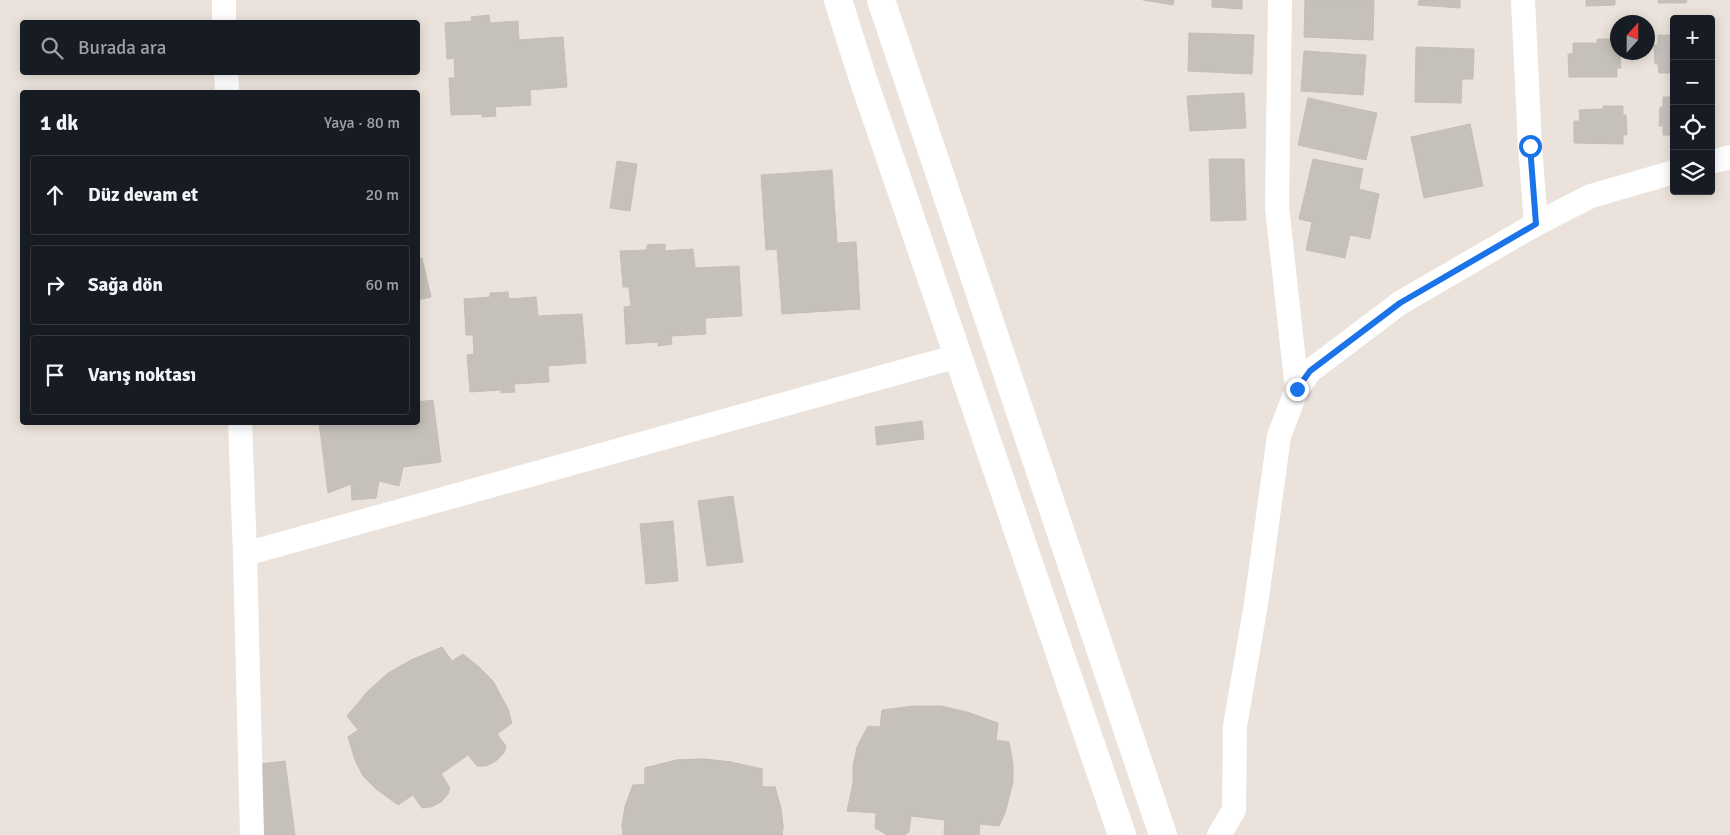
<!DOCTYPE html>
<html lang="tr">
<meta charset="utf-8">
<style>
body{margin:0;font-family:Signika,sans-serif;background:#242831;color:#f1f3f6}
.controls{position:absolute;right:15px;top:15px;display:grid;overflow:hidden;border-radius:5px;box-shadow:0 2px 12px #0003}
.controls button{width:45px;height:45px;display:grid;place-items:center;padding:0;border:0;border-bottom:1px solid #363941;background:#171b24;color:#f1f3f6;font:25px sans-serif}
.compass{position:absolute;left:1610px;top:15px;width:45px;height:45px;border-radius:50%;background:#171b24;box-shadow:0 2px 12px #0003;rotate:21deg}
.stop{position:absolute;width:15px;height:15px;margin:-11px;border:4px solid #1a73e8;border-radius:50%;background:#fff}
.stop.end{background:#1a73e8;border-color:#fff;box-shadow:0 1px 5px #0008}
.list{margin:0;padding:0;list-style:none}
h2{display:flex;justify-content:space-between;align-items:center;height:65px;margin:0;padding:0 20px;font-size:21px}
h2 small{font-size:16px;font-weight:400;color:#9ea1a6}
.list li{display:grid;grid-template-columns:32px 1fr auto;gap:15px;align-items:center;box-sizing:border-box;height:80px;margin:0 10px 10px;padding:0 10px;border:1px solid #363941;border-radius:5px}
.list b{display:block;font-size:19px;white-space:nowrap}
.list em{font-size:16px;font-style:normal;color:#9ea1a6}
.icon{flex:none;width:28px;height:28px;fill:none;stroke:currentColor;stroke-width:2;stroke-linecap:round;stroke-linejoin:round}
.map{position:relative;flex:none;width:1730px;height:835px;overflow:hidden}
.search{position:absolute;background:#171b24;box-shadow:0 2px 12px #0003;left:20px;top:20px;width:400px;height:55px;display:flex;align-items:center;gap:12px;box-sizing:border-box;padding:0 18px;border-radius:5px;color:#9ea1a6;font-size:19px}
.panel{position:absolute;background:#171b24;box-shadow:0 2px 12px #0003;left:20px;top:90px;width:400px;height:335px;border-radius:5px}
.map>svg:first-child{display:block}
</style>
<div class="map">
<svg width="1730" height="835" viewBox="0 0 1730 835">
<rect width="100%" height="100%" fill="#ebe3db"/>
<g fill="#c6c0bb" stroke="#c6beb5">
<polygon points="1143,0 1174,0 1173,5"/>
<polygon points="1212,0 1242,0 1242,9 1212,7"/>
<polygon points="1305,0 1374,0 1373,40 1304,37"/>
<polygon points="1419,0 1460,0 1460,8 1418,5"/>
<polygon points="1586,0 1615,0 1615,5 1586,6"/>
<polygon points="1658,0 1687,0 1686,3 1658,3"/>
<polygon points="489,15 490,23 518,21 519,40 563,37 567,87 530,90 531,105 495,107 496,116 482,117 482,114 451,115 449,78 455,78 454,58 447,59 445,23 472,21 471,17"/>
<polygon points="1189,33 1254,35 1252,74 1188,71"/>
<polygon points="1658,35 1674,35 1674,73 1659,73 1658,64 1655,64 1654,45 1658,45"/>
<polygon points="1597,39 1617,39 1618,52 1620,52 1621,68 1617,68 1617,77 1569,77 1568,54 1573,54 1573,43 1597,43"/>
<polygon points="1416,47 1474,49 1473,79 1462,79 1461,103 1415,102"/>
<polygon points="1304,51 1366,55 1363,95 1301,91"/>
<polygon points="1244,93 1246,128 1190,131 1187,96"/>
<polygon points="1663,97 1674,97 1674,135 1663,135 1663,126 1659,126 1660,107 1663,107"/>
<polygon points="1308,98 1377,113 1366,160 1298,145"/>
<polygon points="1603,106 1623,106 1623,115 1626,115 1627,135 1623,135 1623,144 1574,143 1574,121 1580,121 1579,110 1603,109"/>
<polygon points="1470,124 1483,186 1424,198 1411,137"/>
<polygon points="1209,159 1244,159 1246,220 1211,221"/>
<polygon points="1313,159 1363,169 1359,189 1379,194 1370,239 1350,235 1345,258 1306,250 1312,222 1299,219"/>
<polygon points="617,161 637,164 630,211 610,208"/>
<polygon points="832,170 837,243 856,242 860,309 782,314 777,249 766,250 761,175"/>
<polygon points="665,244 665,251 693,249 695,268 739,266 742,316 705,318 706,334 671,336 672,344 658,346 658,342 626,344 624,307 631,306 629,287 623,287 620,251 647,250 647,245"/>
<polygon points="422,258 431,297 418,300 418,259"/>
<polygon points="508,292 509,299 536,297 538,316 582,314 586,363 548,366 549,382 514,384 515,392 501,393 501,390 470,392 467,355 474,354 473,335 466,335 464,299 490,297 490,293"/>
<polygon points="433,400 441,462 403,467 399,486 379,481 376,498 352,500 351,484 328,493 319,422 418,422 418,402"/>
<polygon points="922,421 924,439 877,445 875,427"/>
<polygon points="733,496 743,562 707,566 698,501"/>
<polygon points="673,521 678,581 646,584 640,524"/>
<polygon points="442,647 452,661 463,654 480,668 493,681 508,709 512,723 497,734 506,746 504,753 496,761 486,766 477,766 468,755 441,774 450,788 448,794 441,802 431,807 422,808 413,795 398,805 376,789 363,776 355,760 348,737 358,730 347,716 368,691 388,673 411,660"/>
<polygon points="914,706 941,706 967,712 998,723 996,740 1009,742 1013,764 1013,782 1005,813 999,826 980,824 979,835 945,835 944,834 945,820 911,816 909,832 904,835 887,835 875,828 876,813 847,811 853,783 853,765 857,747 868,726 880,727 882,710"/>
<polygon points="704,759 730,762 762,769 762,787 775,787 781,809 783,827 782,835 623,835 622,826 625,807 633,785 645,785 645,768 677,760"/>
<polygon points="704,759 730,762 762,769 762,787 775,787 781,809 783,827 782,835 623,835 622,826 625,807 633,785 645,785 645,768 677,760"/>
<polygon points="285,761 295,835 261,835 252,765"/>
</g>
<g fill="none" stroke-linecap="round" stroke-linejoin="round">
<g stroke="#fff" stroke-width="24">
<polyline points="224,0 224,22"/>
<polyline points="1280,0 1277,207 1297,389"/>
<polyline points="1523,0 1530,146 1536,224"/>
<polyline points="226,72 227,92"/>
<polyline points="1711,162 1730,157"/>
<polyline points="240,422 245,554 252,835"/>
<polyline points="245,554 958,356"/>
<polyline points="1219,835 1234,810 1235,726 1256,604 1279,436 1297,389 1310,371 1400,303 1536,224 1591,196 1674,172"/>
</g>
<g stroke="#fff" stroke-width="28">
<polyline points="838,0 862,76 958,356 1122,835"/>
<polyline points="881,0 1163,835"/>
</g>
</g>
<g fill="none" stroke-linecap="round" stroke-linejoin="round">
<polyline stroke="#1a73e8" stroke-width="6" points="1297,389 1310,371 1400,303 1536,224 1530,146"/>
</g>
</svg>
<div class="controls">
<button>+</button>
<button>−</button>
<button><svg class="icon" aria-label="locate" viewBox="0 0 24 24"><circle cx="12" cy="12" r="6"/><path d="M12 2v4M12 18v4M2 12h4M18 12h4"/></svg></button>
<button><svg class="icon" aria-label="layers" viewBox="0 0 24 24"><path d="M12 4l9 5-9 5-9-5zM3 14l9 5 9-5"/></svg></button>
</div>
<svg class="compass" viewBox="-18 -18 36 36"><path d="M0-13l5 13h-10z" fill="#e53935"/><path d="M0 13l5-13h-10z" fill="#9ea1a6"/></svg>
<div class="stop" style="left:1530px;top:146px"></div>
<div class="stop end" style="left:1297px;top:389px"></div>
<div class="search"><svg class="icon" aria-label="search" viewBox="0 0 24 24"><circle cx="10" cy="10" r="6"/><path d="M15 15l6 6"/></svg>Burada ara</div>
<section class="panel">
<h2>1 dk<small>Yaya · 80 m</small></h2>
<ul class="list">
<li><svg class="icon" aria-label="ahead" viewBox="0 0 24 24"><path d="M12 20V5M6 11l6-6 6 6"/></svg><div><b>Düz devam et</b></div><em>20 m</em></li>
<li><svg class="icon" aria-label="right" viewBox="0 0 24 24"><path d="M7 20v-9h11M14 6l5 5-5 5"/></svg><div><b>Sağa dön</b></div><em>60 m</em></li>
<li><svg class="icon" aria-label="arrive" viewBox="0 0 24 24"><path d="M6 21V4h12l-3 4 3 4H6"/></svg><div><b>Varış noktası</b></div></li>
</ul>
</section>
</div>
